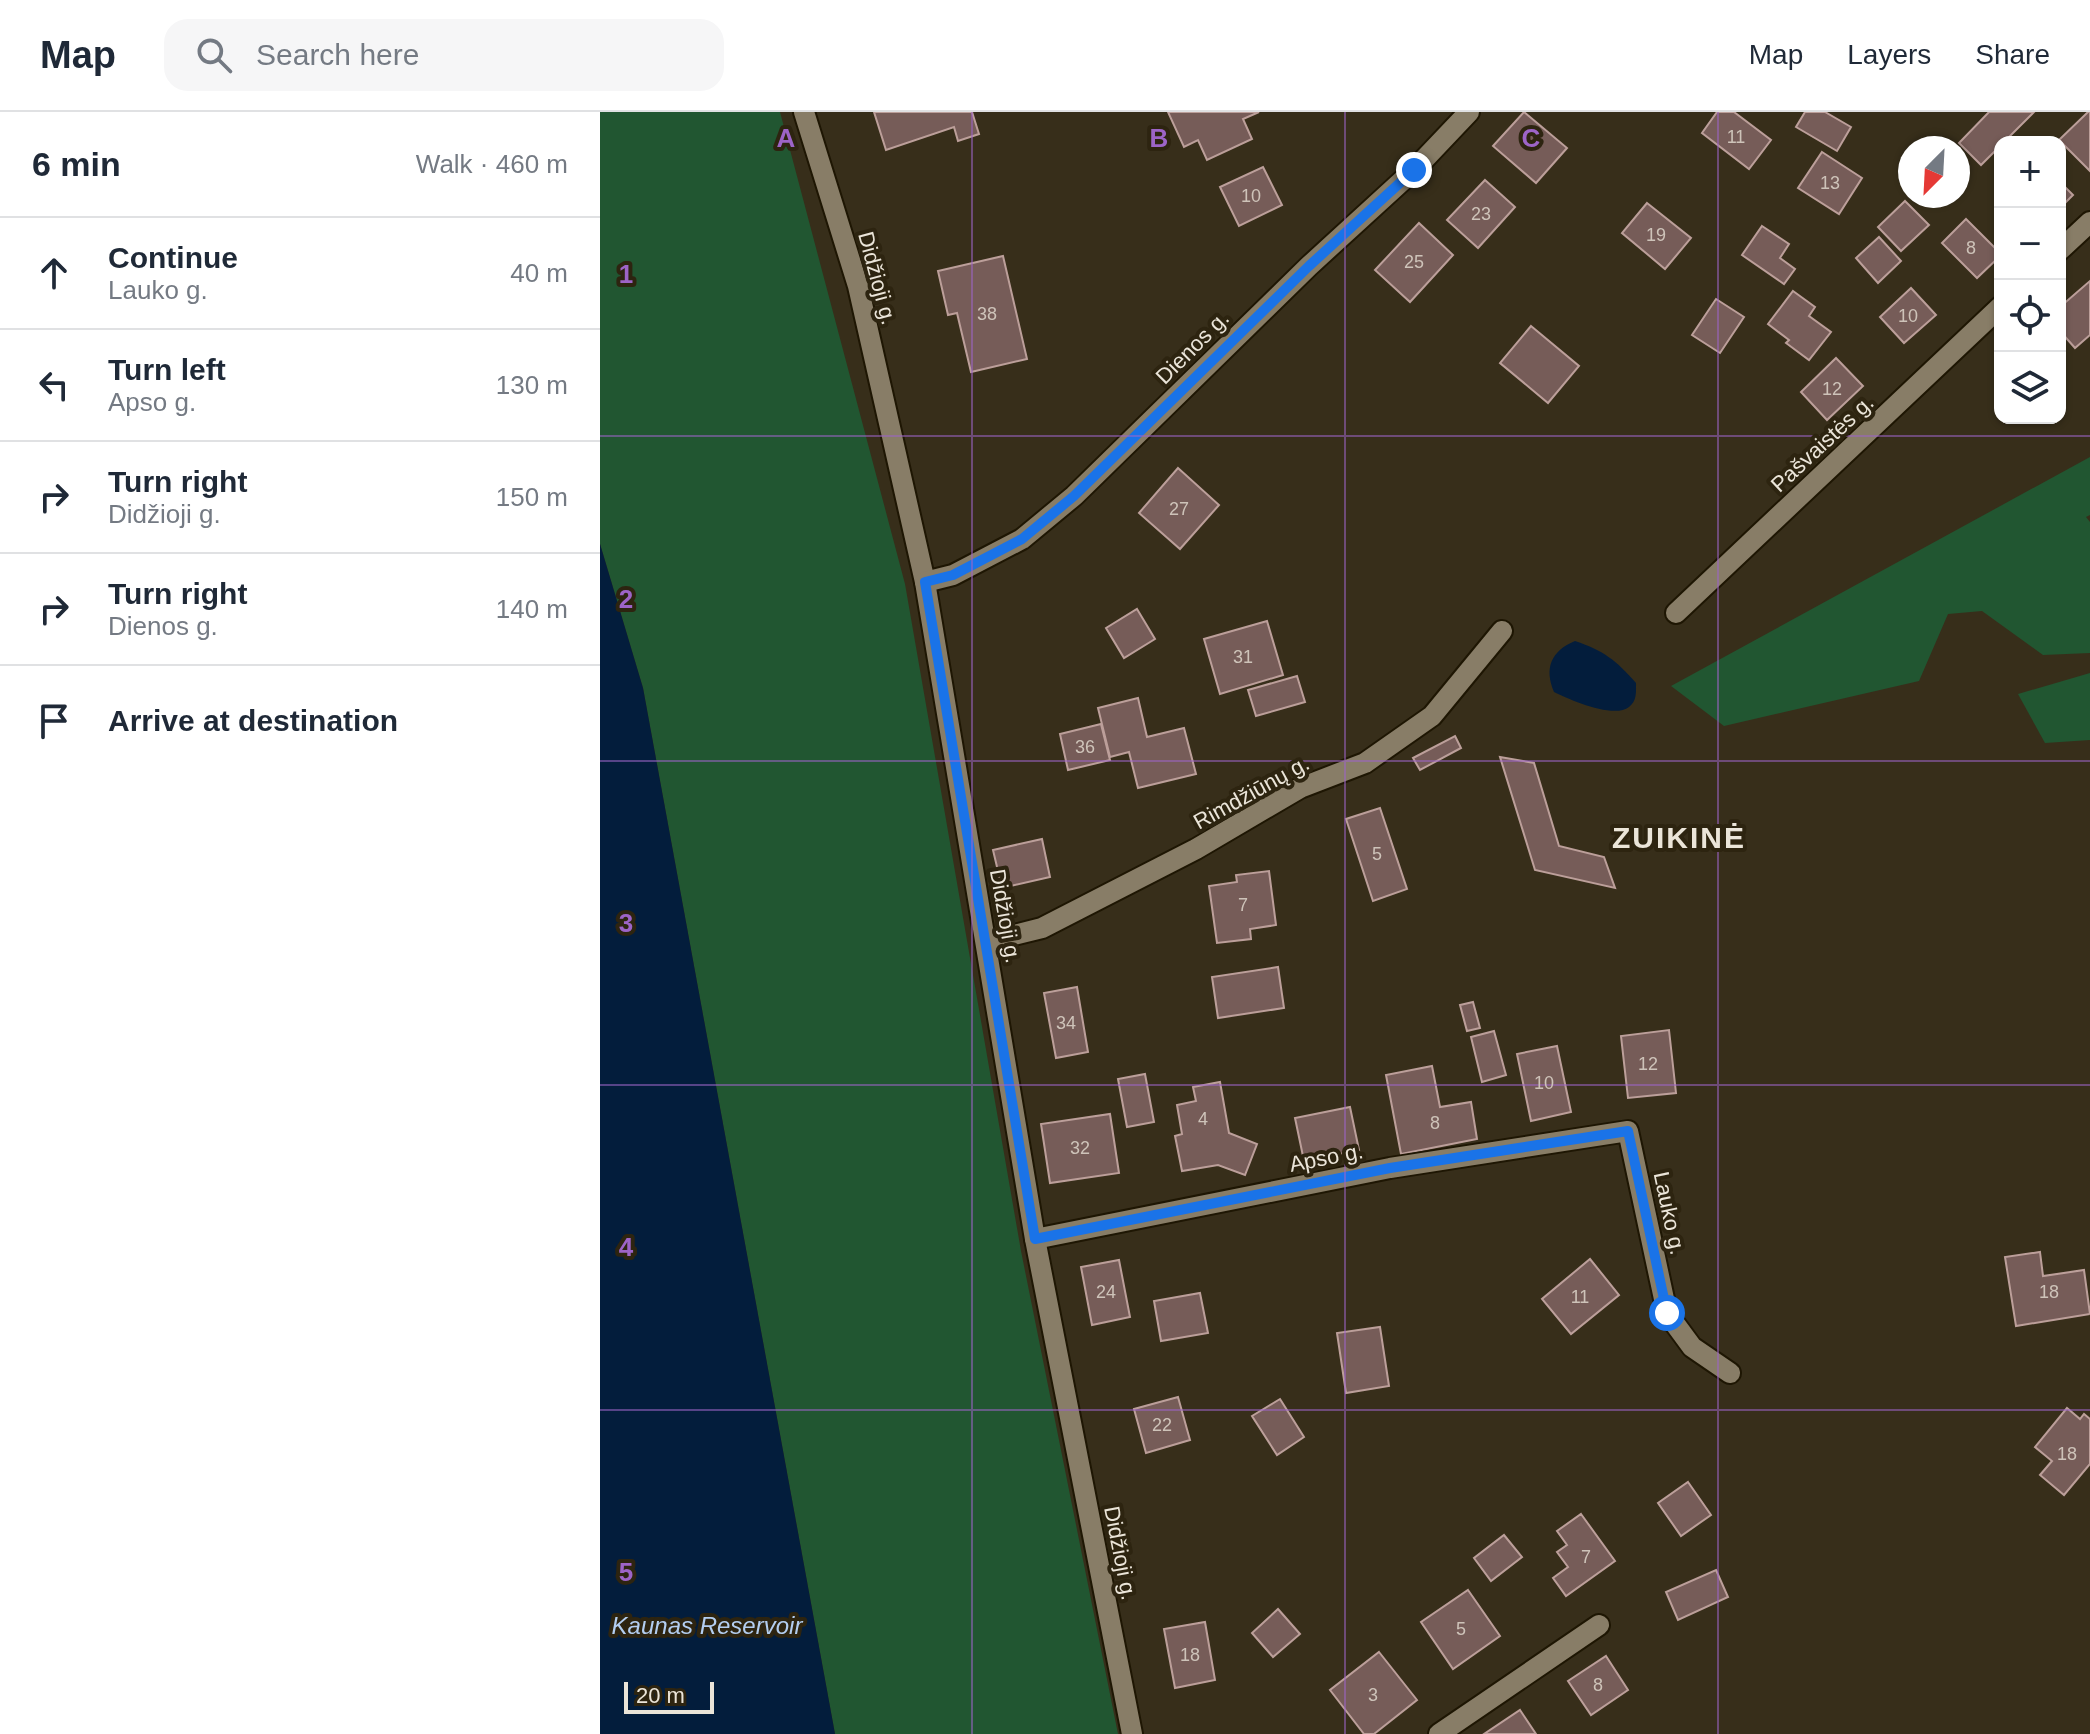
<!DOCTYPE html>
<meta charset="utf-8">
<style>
body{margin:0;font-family:Helvetica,sans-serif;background:#f6f6f7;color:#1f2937}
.controls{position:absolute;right:24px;top:24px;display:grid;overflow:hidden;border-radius:16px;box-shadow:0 2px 6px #0004}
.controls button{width:72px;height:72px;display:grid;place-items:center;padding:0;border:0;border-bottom:2px solid #e0e1e3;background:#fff;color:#1f2937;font:40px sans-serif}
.compass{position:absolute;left:1298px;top:24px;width:72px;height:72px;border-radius:50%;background:#fff;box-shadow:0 2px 6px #0004;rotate:204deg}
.scale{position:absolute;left:24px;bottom:20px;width:90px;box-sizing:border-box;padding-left:8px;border:4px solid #ebe5d9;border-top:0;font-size:22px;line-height:28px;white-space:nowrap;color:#ebe5d9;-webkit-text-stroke:6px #2d2410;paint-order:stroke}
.stop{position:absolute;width:24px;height:24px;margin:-18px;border:6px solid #1a73e8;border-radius:50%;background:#fff}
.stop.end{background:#1a73e8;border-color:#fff;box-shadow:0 2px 8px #0008}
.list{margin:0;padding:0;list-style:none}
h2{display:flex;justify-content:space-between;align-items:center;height:104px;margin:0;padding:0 32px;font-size:34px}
h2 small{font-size:26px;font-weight:400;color:#747a83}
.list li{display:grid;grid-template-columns:52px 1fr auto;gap:24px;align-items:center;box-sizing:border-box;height:112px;padding:0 32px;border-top:2px solid #e0e1e3}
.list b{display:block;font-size:30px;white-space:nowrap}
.list p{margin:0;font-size:26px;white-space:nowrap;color:#747a83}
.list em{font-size:26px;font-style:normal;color:#747a83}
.icon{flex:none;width:44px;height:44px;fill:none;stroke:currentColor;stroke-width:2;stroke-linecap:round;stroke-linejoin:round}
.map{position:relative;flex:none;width:1490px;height:1622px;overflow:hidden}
header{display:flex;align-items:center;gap:48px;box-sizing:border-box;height:112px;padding:0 40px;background:#fff;border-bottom:2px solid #e0e1e3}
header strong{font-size:38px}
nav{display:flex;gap:44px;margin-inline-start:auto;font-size:28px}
.search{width:560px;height:72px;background:#f6f6f7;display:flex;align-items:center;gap:20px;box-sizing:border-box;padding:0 28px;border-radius:24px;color:#747a83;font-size:30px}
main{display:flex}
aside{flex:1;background:#fff}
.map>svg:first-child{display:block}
</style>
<header>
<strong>Map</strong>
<div class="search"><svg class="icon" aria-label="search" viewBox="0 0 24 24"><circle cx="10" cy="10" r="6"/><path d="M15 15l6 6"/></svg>Search here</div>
<nav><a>Map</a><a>Layers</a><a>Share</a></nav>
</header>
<main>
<aside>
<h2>6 min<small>Walk · 460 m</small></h2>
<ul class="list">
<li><svg class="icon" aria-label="ahead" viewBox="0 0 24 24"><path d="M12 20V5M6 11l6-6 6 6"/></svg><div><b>Continue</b><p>Lauko g.</p></div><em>40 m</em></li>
<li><svg class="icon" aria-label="left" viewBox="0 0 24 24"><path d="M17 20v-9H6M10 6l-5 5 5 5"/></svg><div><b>Turn left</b><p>Apso g.</p></div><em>130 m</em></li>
<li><svg class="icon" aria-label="right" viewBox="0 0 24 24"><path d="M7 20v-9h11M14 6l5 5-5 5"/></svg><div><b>Turn right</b><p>Didžioji g.</p></div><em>150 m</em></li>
<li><svg class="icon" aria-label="right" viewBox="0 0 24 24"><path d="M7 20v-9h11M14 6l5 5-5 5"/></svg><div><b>Turn right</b><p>Dienos g.</p></div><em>140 m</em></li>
<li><svg class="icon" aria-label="arrive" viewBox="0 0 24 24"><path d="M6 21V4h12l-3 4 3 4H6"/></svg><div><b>Arrive at destination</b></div></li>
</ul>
</aside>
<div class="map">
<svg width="1490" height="1622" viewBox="0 0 1490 1622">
<rect width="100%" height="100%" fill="#372e1a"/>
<g fill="#215631">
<polygon points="0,0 180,0 305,472 421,1139 518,1622 235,1622 43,576 0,432"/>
<polygon points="1490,345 1490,403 1486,405 1490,410 1490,541 1443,543 1382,499 1348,502 1319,569 1124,614 1071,574"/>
<polygon points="1490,561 1490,628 1445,631 1418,582"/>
</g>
<g fill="#031d3c">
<polygon points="0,432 43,576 235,1622 0,1622"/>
<path d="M975 529C1004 539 1016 548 1036 571 1036 580 1037 589 1029 595 1014 607 970 588 954 580 944 556 951 539 975 529Z"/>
</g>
<g fill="#765c58" stroke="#bc9f9a" stroke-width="2">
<polygon points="274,0 372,0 379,22 358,29 354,15 286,38"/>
<polygon points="568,0 659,0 643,7 652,27 607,48 598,28 584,35"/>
<polygon points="924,0 967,36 936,71 893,34"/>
<polygon points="1117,0 1134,0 1171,28 1149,57 1102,21"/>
<polygon points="1205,0 1225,0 1251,15 1237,39 1196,15"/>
<polygon points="1389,0 1434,0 1404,30 1400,30 1400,34 1381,53 1359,31"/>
<polygon points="1488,0 1490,0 1490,59 1459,28"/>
<polygon points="1222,40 1262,66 1239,102 1198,76"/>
<polygon points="663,55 682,93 639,114 620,75"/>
<polygon points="885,68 915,95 878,136 847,108"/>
<polygon points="1460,70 1473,83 1460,96"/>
<polygon points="1305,89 1329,113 1301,139 1278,115"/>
<polygon points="1047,91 1091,126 1065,157 1022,121"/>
<polygon points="1366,107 1400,141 1400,144 1377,166 1342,131"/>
<polygon points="819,111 853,143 810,190 775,158"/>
<polygon points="1162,114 1189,132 1180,146 1195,157 1184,172 1142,143"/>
<polygon points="1279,125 1301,149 1278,171 1256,146"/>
<polygon points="403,144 427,247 371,260 357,201 348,203 338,159"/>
<polygon points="1490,169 1490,223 1475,236 1460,219 1460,195"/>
<polygon points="1311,176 1336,203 1304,231 1280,205"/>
<polygon points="1193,179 1215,195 1209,204 1231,220 1209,248 1186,231 1189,228 1168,212"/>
<polygon points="1116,187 1144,205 1120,241 1092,223"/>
<polygon points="931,214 979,254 948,291 900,251"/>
<polygon points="1236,246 1263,274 1227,308 1201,280"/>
<polygon points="578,356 619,393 580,437 539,401"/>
<polygon points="537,497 555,527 524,546 506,516"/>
<polygon points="667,509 683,563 620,582 604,527"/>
<polygon points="697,564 705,590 656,604 648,578"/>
<polygon points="538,586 547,625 584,616 596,662 538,676 529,640 510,645 498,596"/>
<polygon points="501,612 510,648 468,658 460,622"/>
<polygon points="855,624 861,636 820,658 813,646"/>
<polygon points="900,645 934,651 959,734 1004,745 1015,776 935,758"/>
<polygon points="780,696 807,777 773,789 746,707"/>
<polygon points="442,727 450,765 402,776 393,738"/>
<polygon points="669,759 676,813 650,817 651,827 617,831 609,774 637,770 636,763"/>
<polygon points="678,855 684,896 618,906 612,865"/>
<polygon points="477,875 488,940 456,946 444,881"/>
<polygon points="873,890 880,916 867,919 860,893"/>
<polygon points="1069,918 1076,981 1028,986 1021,924"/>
<polygon points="894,919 906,963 882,970 871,925"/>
<polygon points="957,934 971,1000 931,1009 917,942"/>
<polygon points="832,954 840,995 871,990 877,1027 801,1042 786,963"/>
<polygon points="545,962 554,1010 527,1015 518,967"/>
<polygon points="620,970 629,1021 657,1032 645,1063 618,1053 582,1059 575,1024 582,1022 577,993 596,989 593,975"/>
<polygon points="750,995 759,1038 704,1049 695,1006"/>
<polygon points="510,1002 519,1061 450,1071 441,1012"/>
<polygon points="1440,1140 1443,1164 1484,1158 1490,1202 1416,1214 1405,1145"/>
<polygon points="990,1147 1019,1183 971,1222 942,1187"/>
<polygon points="519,1148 530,1205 492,1213 481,1155"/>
<polygon points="600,1181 608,1221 561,1229 554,1189"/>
<polygon points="780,1215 789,1274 746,1281 737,1221"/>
<polygon points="578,1285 590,1328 546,1341 534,1297"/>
<polygon points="680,1287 704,1325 677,1343 652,1304"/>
<polygon points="1467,1296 1480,1307 1484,1302 1490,1307 1490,1352 1464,1383 1440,1363 1452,1349 1435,1335"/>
<polygon points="1088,1370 1111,1403 1081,1424 1058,1391"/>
<polygon points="981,1402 1015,1449 966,1484 953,1466 968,1455 957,1440 967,1433 957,1419"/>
<polygon points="904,1423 922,1445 891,1469 874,1446"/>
<polygon points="1116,1458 1128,1485 1078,1508 1066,1480"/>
<polygon points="868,1478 900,1524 853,1557 821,1510"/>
<polygon points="678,1497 700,1522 673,1545 652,1521"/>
<polygon points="605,1510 615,1568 575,1576 564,1517"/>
<polygon points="779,1540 817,1588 774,1622 764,1622 730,1578"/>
<polygon points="1006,1544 1028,1578 991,1603 968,1569"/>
<polygon points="920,1598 936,1622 884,1622"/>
</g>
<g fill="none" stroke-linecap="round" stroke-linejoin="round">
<defs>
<g id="minor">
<polyline points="204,0 258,174 325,470 435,1127 532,1622"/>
<polyline points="1460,138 1490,110"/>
<polyline points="325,470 353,463 422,427 474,384 709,154 814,58 869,0"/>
<polyline points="1076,501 1400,195"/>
<polyline points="386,830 442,816 596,737 700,676 765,651 832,604 902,519"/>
<polyline points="435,1127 790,1056 1028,1019 1067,1201 1092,1235 1130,1261"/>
<polyline points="839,1622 999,1513"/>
</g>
</defs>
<use href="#minor" stroke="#1e1603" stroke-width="24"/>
<use href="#minor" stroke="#887d67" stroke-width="20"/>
</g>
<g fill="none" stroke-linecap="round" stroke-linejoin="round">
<polyline stroke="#1a73e8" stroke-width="10" points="814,58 709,154 474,384 422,427 353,463 325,470 435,1127 790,1056 1028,1019 1067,1201"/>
</g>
<path fill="none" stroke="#9d64c7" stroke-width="2" stroke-opacity="0.55" d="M372 0V1622M745 0V1622M1118 0V1622M0 324H1490M0 649H1490M0 973H1490M0 1298H1490"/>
<g text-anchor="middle" stroke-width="8" stroke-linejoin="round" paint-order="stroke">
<g font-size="18" fill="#cec3b9">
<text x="1136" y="31">11</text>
<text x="1230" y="77">13</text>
<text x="651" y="90">10</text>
<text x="881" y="108">23</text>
<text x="1056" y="129">19</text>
<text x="1371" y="142">8</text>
<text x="814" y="156">25</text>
<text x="387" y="208">38</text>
<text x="1308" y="210">10</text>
<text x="1232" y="283">12</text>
<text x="579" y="403">27</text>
<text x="643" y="551">31</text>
<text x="485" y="641">36</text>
<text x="777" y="748">5</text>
<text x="643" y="799">7</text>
<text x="466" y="917">34</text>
<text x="1048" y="958">12</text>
<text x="944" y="977">10</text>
<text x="603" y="1013">4</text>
<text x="835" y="1017">8</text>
<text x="480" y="1042">32</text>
<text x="506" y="1186">24</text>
<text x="1449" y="1186">18</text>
<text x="980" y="1191">11</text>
<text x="562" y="1319">22</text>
<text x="1467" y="1348">18</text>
<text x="986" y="1451">7</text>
<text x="861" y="1523">5</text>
<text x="590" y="1549">18</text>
<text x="998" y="1579">8</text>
<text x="773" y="1589">3</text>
</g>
<g font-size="22" fill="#ebe5d9" stroke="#2d2410">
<text transform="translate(278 166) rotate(75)" y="8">Didžioji g.</text>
<text transform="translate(592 235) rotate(-45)" y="8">Dienos g.</text>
<text transform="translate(1222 331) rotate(-43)" y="8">Pašvaistės g.</text>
<text transform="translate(651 680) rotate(-29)" y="8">Rimdžiūnų g.</text>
<text transform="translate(406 804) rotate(80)" y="8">Didžioji g.</text>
<text transform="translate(726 1045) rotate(-11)" y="8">Apso g.</text>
<text transform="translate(1070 1101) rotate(78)" y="8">Lauko g.</text>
<text transform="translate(521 1441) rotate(79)" y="8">Didžioji g.</text>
</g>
<g font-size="24" font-style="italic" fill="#b3cef0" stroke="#2d2410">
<text x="107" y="1522">Kaunas Reservoir</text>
</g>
<g font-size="30" font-weight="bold" letter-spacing="2" fill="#ebe5d9" stroke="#2d2410">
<text x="1079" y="736">ZUIKINĖ</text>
</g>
</g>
<g font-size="26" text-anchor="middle" font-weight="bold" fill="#9d64c7" stroke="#2d2410" stroke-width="8" stroke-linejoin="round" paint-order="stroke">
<text x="186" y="35">A</text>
<text x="559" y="35">B</text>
<text x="931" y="35">C</text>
<text x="26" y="171">1</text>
<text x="26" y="496">2</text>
<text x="26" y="820">3</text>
<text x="26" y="1144">4</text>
<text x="26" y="1469">5</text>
</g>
</svg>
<div class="controls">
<button>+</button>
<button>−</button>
<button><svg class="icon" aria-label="locate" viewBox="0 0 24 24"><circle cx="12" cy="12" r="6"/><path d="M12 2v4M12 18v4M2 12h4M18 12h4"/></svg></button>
<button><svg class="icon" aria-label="layers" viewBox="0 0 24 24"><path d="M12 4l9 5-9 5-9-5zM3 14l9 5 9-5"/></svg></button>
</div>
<svg class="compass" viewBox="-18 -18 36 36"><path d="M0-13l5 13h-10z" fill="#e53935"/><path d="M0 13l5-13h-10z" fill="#747a83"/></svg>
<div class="scale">20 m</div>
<div class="stop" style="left:1067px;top:1201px"></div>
<div class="stop end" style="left:814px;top:58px"></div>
</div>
</main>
